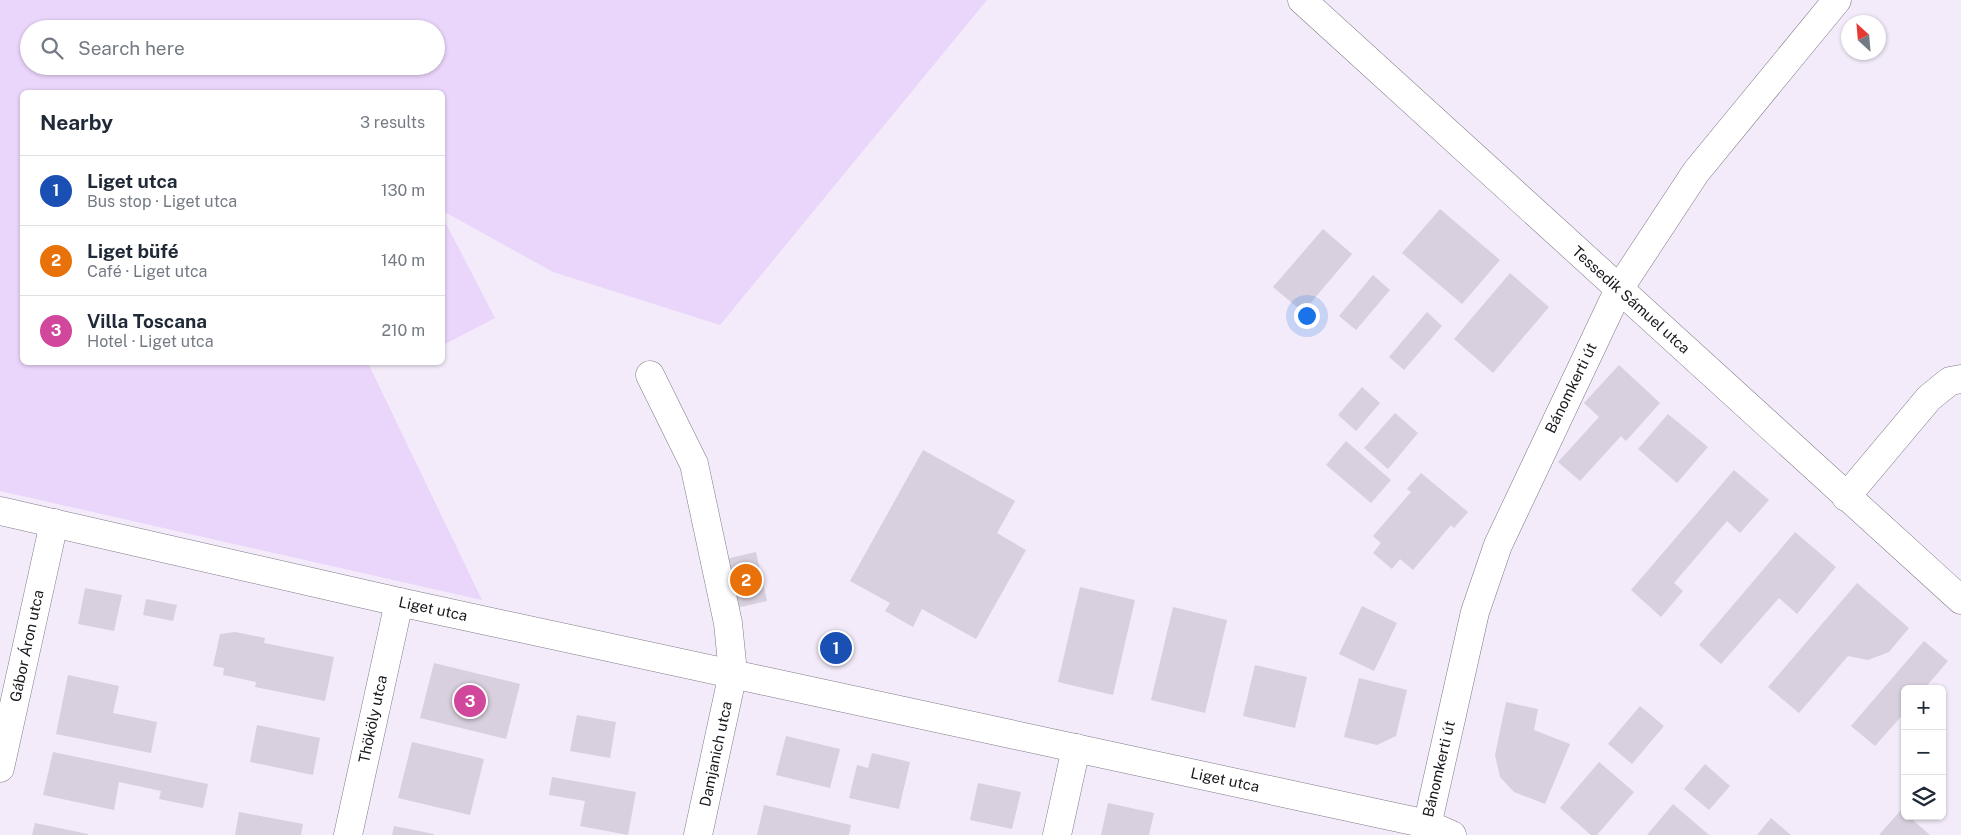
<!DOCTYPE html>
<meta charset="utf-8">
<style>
body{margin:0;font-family:"Public Sans",sans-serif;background:#f2f2f3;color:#1f2937}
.controls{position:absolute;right:15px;bottom:15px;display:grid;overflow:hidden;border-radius:8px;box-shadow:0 1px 4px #0004}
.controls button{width:45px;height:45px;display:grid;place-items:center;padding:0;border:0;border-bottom:1px solid #e0e1e3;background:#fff;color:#1f2937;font:25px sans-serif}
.compass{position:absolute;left:1841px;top:15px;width:45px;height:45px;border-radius:50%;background:#fff;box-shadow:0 1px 4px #0004;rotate:334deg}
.you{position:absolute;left:1306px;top:315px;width:18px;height:18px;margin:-12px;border:4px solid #fff;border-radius:50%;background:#1a73e8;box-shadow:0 0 0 8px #1a73e833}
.badge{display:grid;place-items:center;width:32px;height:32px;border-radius:50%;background:#2563eb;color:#fff;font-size:16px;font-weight:700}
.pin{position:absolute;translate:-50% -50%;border:2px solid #fff;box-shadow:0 1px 5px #0006}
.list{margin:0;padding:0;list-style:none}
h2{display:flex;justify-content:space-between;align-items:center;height:65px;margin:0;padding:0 20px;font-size:21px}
h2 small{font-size:16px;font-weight:400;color:#747a83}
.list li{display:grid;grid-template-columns:32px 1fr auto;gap:15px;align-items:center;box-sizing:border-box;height:70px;padding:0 20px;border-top:1px solid #e0e1e3}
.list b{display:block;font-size:19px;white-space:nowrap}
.list p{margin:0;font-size:16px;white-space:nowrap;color:#747a83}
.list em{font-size:16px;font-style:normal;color:#747a83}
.icon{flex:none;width:28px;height:28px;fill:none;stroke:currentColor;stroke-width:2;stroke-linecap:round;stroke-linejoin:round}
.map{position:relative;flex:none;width:1961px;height:835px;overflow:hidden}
.search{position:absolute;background:#fff;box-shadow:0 1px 4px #0004;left:20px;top:20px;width:425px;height:55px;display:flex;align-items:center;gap:12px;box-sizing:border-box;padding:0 18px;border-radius:28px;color:#747a83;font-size:19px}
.panel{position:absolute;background:#fff;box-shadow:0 1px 4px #0004;left:20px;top:90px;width:425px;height:275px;border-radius:8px}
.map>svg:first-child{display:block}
</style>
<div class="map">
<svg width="1961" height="835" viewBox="0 0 1961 835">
<rect width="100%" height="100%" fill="#f3ebf9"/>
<g fill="#ead5fb" fill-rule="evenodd">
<path d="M0 0H987L720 325 553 272 443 211 442 92H22V362L368 363 482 600 0 491ZM29 29H436V66H29Z"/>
<polygon points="442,216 495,318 443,345 442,345"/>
</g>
<g fill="#d8d0de">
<polygon points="1440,209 1500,260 1462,304 1402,253"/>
<polygon points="1323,229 1352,254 1303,312 1273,287"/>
<polygon points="1510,273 1549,307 1493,373 1454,339"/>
<polygon points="1373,275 1390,290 1356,330 1339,316"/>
<polygon points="1427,312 1442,326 1404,370 1389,357"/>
<polygon points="1619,365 1660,403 1626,441 1621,436 1580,481 1558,462 1599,417 1584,403"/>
<polygon points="1362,387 1380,403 1356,431 1338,415"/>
<polygon points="1395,413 1418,433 1388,469 1364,448"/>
<polygon points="1668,414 1708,447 1677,483 1638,449"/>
<polygon points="1346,441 1391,480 1371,503 1326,465"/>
<polygon points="923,450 1015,501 997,533 1026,550 976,639 922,609 913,627 885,611 890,603 850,581"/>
<polygon points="1734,470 1769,500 1740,533 1727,521 1674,583 1683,591 1661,617 1631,590"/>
<polygon points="1421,473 1468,512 1454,528 1451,525 1413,570 1400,559 1392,569 1373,553 1381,543 1373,536 1411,492 1407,489"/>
<polygon points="1795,532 1836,567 1797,614 1779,598 1721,664 1699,645"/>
<polygon points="756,552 767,601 736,608 726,559"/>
<polygon points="1857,583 1909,628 1889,652 1868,660 1848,656 1799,713 1768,687"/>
<polygon points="1080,587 1135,600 1113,695 1058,682"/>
<polygon points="85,588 122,595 114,631 78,624"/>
<polygon points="146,599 177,605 173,621 143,615"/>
<polygon points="1362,606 1397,623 1374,671 1339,654"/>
<polygon points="1173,607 1227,620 1205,713 1151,700"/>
<polygon points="235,632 265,638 264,643 334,657 325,701 255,687 256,682 223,675 224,668 213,666 220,634"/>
<polygon points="1924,641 1948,661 1924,689 1905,689 1905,712 1875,746 1851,726"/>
<polygon points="434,663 520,684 506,739 420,718"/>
<polygon points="1255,665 1307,677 1295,728 1243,716"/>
<polygon points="68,675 119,686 113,713 157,722 151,753 56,734"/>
<polygon points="1359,678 1407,690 1396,736 1377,745 1344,737"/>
<polygon points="1506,702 1538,709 1534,730 1570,744 1545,804 1514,792 1500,777 1495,755"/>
<polygon points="1640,706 1664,726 1632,764 1608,744"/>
<polygon points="577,715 616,722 610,758 570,751"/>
<polygon points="257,725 320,738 313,775 250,762"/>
<polygon points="786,736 840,749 830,788 776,775"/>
<polygon points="412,742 484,759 470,815 398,798"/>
<polygon points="53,752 208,784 203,808 159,799 161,791 119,782 114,810 43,795"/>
<polygon points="872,753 910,762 899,809 849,798 857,765 868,768"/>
<polygon points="1599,762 1634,792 1597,835 1591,835 1560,808"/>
<polygon points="1705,764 1730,786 1709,810 1684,789"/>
<polygon points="552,777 636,792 628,835 580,826 585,801 549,795"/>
<polygon points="978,783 1021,792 1012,829 970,820"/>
<polygon points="1108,803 1154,813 1149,835 1101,835"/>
<polygon points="1673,804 1709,835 1647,835"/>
<polygon points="764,805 851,825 849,835 757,835"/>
<polygon points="1901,810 1905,813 1905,816 1908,816 1930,835 1879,835"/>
<polygon points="239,812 303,824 301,835 235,835"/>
<polygon points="1771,818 1791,835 1757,835"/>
<polygon points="35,823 88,834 88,835 32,835"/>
<polygon points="394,826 434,834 434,835 392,835"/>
</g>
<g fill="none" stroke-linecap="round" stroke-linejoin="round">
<defs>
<g id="minor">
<polyline points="1302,0 1961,600"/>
<polyline points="650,375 694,464 728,623 733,673 698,835"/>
<polyline points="1846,497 1929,398 1950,381 1961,379"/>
<polyline points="0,511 399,602 1427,824 1452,835"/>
<polyline points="0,768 54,523"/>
<polyline points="348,835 399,602"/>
<polyline points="1057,835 1076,748"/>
<polyline points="1425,835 1475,612 1498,545 1619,289 1696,172 1837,0"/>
</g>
</defs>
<use href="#minor" stroke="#7f7885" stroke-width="29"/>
<use href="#minor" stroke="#fff" stroke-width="28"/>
</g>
<g text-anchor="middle" stroke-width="4.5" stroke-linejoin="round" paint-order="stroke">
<g font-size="15" fill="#1a171d" stroke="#fff">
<text transform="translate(1631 300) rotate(42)" y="5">Tessedik Sámuel utca</text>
<text transform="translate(1571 388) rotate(-64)" y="5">Bánomkerti út</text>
<text transform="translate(433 609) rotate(12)" y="5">Liget utca</text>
<text transform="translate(27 646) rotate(-78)" y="5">Gábor Áron utca</text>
<text transform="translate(373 719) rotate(-78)" y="5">Thököly utca</text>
<text transform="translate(716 754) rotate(-78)" y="5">Damjanich utca</text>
<text transform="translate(1439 769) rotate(-77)" y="5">Bánomkerti út</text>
<text transform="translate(1225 780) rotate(12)" y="5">Liget utca</text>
</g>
</g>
</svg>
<div class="controls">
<button>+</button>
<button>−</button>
<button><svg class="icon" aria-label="layers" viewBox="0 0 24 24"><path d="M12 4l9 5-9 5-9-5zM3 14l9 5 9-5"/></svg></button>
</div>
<svg class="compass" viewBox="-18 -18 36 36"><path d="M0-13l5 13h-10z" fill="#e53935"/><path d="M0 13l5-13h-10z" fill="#747a83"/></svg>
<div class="you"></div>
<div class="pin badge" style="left:836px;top:648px;background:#1a4fb4">1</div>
<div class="pin badge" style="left:746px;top:580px;background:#e8710a">2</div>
<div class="pin badge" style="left:470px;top:701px;background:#d1479c">3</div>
<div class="search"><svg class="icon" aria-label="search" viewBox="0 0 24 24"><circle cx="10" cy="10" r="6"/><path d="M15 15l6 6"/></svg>Search here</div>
<section class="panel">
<h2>Nearby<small>3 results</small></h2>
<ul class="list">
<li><span class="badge" style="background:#1a4fb4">1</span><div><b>Liget utca</b><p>Bus stop · Liget utca</p></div><em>130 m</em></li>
<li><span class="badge" style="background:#e8710a">2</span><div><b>Liget büfé</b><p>Café · Liget utca</p></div><em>140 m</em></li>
<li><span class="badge" style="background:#d1479c">3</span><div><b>Villa Toscana</b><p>Hotel · Liget utca</p></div><em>210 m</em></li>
</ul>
</section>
</div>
